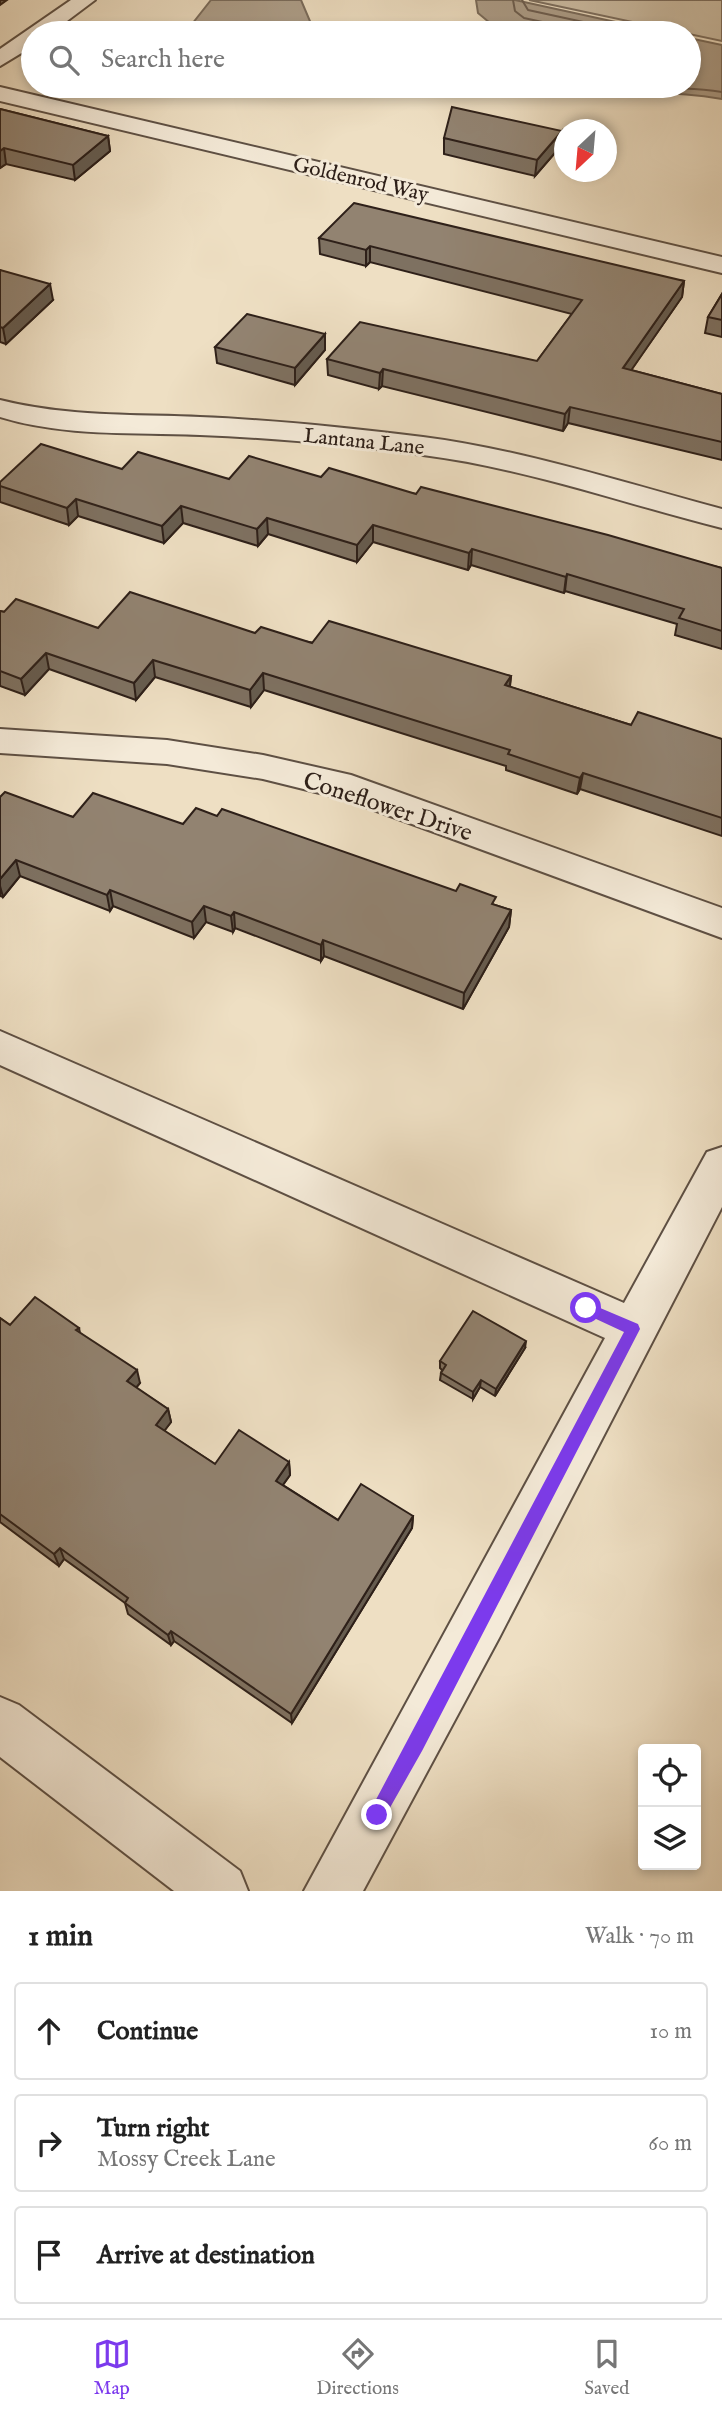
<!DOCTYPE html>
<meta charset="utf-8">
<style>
body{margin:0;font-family:"IM FELL English",serif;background:#f6f6f6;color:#222}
.controls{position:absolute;right:21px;bottom:21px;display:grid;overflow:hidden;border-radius:7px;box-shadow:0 4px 10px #0003}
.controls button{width:63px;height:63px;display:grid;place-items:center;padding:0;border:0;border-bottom:2px solid #e0e0e0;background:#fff;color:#222;font:35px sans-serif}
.compass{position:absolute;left:554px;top:119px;width:63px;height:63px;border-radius:50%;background:#fff;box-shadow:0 4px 10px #0003;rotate:206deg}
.stop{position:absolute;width:21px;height:21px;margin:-16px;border:5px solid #7c3aed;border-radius:50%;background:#fff}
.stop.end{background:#7c3aed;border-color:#fff;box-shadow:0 2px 7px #0008}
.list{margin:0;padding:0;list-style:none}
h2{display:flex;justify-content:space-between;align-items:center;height:91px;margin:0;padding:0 28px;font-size:30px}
h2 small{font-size:23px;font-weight:400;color:#767676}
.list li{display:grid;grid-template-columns:46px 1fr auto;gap:21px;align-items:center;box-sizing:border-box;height:98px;margin:0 14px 14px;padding:0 14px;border:2px solid #e0e0e0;border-radius:7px}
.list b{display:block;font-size:26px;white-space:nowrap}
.list p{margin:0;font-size:23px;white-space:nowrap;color:#767676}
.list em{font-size:23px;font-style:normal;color:#767676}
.icon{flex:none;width:38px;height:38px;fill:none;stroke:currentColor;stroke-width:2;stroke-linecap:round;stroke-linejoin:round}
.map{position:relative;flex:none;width:722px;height:1891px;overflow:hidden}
.search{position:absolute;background:#fff;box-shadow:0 4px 10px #0003;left:21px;right:21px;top:21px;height:77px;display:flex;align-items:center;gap:18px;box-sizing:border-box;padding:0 24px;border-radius:38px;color:#767676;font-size:26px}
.sheet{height:427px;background:#fff}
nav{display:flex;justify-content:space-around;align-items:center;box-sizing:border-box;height:98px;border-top:2px solid #e0e0e0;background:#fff;font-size:19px;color:#767676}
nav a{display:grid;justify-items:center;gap:4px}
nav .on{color:#7c3aed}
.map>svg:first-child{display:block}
</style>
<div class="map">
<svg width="722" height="1891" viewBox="0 0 722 1891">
<rect width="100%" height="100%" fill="#eedfc3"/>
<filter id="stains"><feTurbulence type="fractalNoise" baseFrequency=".00286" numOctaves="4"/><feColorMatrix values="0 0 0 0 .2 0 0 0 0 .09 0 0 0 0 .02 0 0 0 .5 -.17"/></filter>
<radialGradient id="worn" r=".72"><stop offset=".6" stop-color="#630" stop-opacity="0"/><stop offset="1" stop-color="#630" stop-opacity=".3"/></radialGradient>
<polygon fill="#cdbfa6" stroke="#7e7060" stroke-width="2" points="529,0 722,0 722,41"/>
<g fill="#ad9e89" stroke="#7a6c5c" stroke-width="2">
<polygon points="211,0 301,0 315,33 185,33"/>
<polygon points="476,0 515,0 666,33 502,33 478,13"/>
<path d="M689 38 722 45V99C698 95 675 93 650 93 618 93 592 99 562 86H689Z"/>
</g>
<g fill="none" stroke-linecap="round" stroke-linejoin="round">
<g stroke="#6e5f51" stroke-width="2">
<polyline points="513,0 515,11 524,18 593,33"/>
<polyline points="522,0 528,10 634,33"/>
<path d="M580 86C628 92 674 84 722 92"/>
</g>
<defs>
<g id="minor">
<polygon points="71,0 95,0 51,33 33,33 33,46 0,66 0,49"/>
<polygon points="0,87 722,257 722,273 0,101"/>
<path d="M0 400C68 417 131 414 200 417 274 420 350 428 423 437 524 450 624 483 722 509V528C623 503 525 468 423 455 350 445 274 438 200 435 133 432 65 437 0 417Z"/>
<polygon points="0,729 167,740 263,755 351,775 722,908 722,938 344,799 263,779 167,764 0,753"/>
<polygon points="0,1031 624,1303 707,1152 722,1147 722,1207 499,1638 363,1891 304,1891 605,1338 0,1065"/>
<polygon points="0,1697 19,1705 240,1871 248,1891 174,1891 0,1757"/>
</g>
</defs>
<use href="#minor" stroke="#5e5044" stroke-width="4"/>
<use href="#minor" fill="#f4ead8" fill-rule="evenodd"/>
</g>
<g fill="#7e7161" stroke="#2e2019" stroke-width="2">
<polygon points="0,109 108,136 110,151 75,180 6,164 0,168"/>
<polygon points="444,138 560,147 535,176 444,154"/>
<polygon points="319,238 684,281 682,297 631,370 722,394 722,460 568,423 563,431 382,386 379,389 328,375 327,359 537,361 572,314 370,262 366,266 320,254"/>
<polygon points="0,270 53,300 6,344 0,342"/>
<polygon points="722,294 722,337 705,333 708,317"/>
<polygon points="325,334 325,350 295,385 217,363 215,347"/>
<polygon points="122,469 229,479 321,477 416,494 722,568 722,649 675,635 677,624 565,591 564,593 471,565 468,570 373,542 357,562 268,534 258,546 183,523 164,543 78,516 69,525 0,502 0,482"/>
<polygon points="0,611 98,628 255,633 511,676 510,687 631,725 722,739 722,836 580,789 577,794 506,770 506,766 264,690 251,707 155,677 136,700 49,669 25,695 0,686"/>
<polygon points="0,797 73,817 183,824 217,816 511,910 509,927 463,1009 324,956 321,961 235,928 233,932 206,922 194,938 113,906 110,911 20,876 3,897 0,896"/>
<polygon points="0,1318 10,1325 79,1328 80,1333 140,1383 136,1388 168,1409 171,1422 164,1431 215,1464 289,1462 290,1475 283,1485 338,1520 413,1516 412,1528 292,1723 174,1641 171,1645 128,1614 125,1603 64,1559 59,1566 0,1522"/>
<polygon points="525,1348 495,1396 480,1387 473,1399 440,1380 441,1373 442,1370 440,1368 440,1361"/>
</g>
<g fill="#665c4f" stroke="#2e2019" stroke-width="2">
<polygon points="0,0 7,0 0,5"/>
<polygon points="562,131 560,147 535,176 537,160"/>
<polygon points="108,136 110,151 75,180 73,165"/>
<polygon points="4,148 6,164 0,168 0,151"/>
<polygon points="370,246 370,262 366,266 366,250"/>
<polygon points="684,281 682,297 621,385 623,368"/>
<polygon points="50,284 53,300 6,344 3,328"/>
<polygon points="325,334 325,350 295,385 295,368"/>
<polygon points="383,369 382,386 379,389 380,373"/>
<polygon points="570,407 568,423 563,431 565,414"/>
<polygon points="76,499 78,516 69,525 67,508"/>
<polygon points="181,506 183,523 164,543 162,526"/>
<polygon points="267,518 268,534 258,546 257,529"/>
<polygon points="373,525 373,542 357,562 357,545"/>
<polygon points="472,549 471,565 468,570 469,553"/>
<polygon points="567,574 565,591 564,593 566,577"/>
<polygon points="46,653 49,669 25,695 21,679"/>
<polygon points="153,660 155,677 136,700 134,683"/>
<polygon points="263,673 264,690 251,707 250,690"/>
<polygon points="511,676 509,692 505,685"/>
<polygon points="583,773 580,789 577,794 580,778"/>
<polygon points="16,860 20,876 3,897 0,886 0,879"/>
<polygon points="110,890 113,906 110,911 107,895"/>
<polygon points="204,906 206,922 194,938 192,922"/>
<polygon points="511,910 509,927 463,1009 464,993"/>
<polygon points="234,912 235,928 233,932 231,916"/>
<polygon points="323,940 324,956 321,961 321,945"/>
<polygon points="526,1341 525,1348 495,1396 496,1389"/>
<polygon points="137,1370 140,1383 130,1395 127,1381"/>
<polygon points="481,1380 480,1387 473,1399 473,1392"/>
<polygon points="168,1409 171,1422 159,1438 156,1425"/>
<polygon points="289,1462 290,1475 277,1493 276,1481"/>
<polygon points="413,1516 412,1528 292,1723 291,1714"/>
<polygon points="60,1548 64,1559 59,1566 54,1554"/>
<polygon points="171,1631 174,1641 171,1645 168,1635"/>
</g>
<g fill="#928371" stroke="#2e2019" stroke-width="2">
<polygon points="452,107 562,131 537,160 444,138"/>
<polygon points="0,109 108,136 73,165 4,148 0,151"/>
<polygon points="354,203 684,281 623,368 722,394 722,442 570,407 565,414 383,369 380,373 327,359 360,322 537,361 582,300 370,246 366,250 319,238"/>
<polygon points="0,270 50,284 3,328 0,327"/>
<polygon points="722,294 722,320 708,317"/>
<polygon points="247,314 325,334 295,368 215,347"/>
<polygon points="41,444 122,469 138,452 229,479 249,456 321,477 329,468 416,494 421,487 608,535 722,568 722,631 679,618 684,609 567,574 566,577 472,549 469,553 373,525 357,545 267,518 257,529 181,506 162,526 76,499 67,508 0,486 0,482"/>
<polygon points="130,592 255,633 261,627 312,643 329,621 511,676 505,685 631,725 638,712 722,739 722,818 583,773 580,778 508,754 510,750 263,673 250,690 153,660 134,683 46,653 21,679 0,671 0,611 4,612 16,599 98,628"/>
<polygon points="5,792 73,817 93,793 183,824 196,808 217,816 222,809 456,891 460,884 496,897 492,904 511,910 464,993 323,940 321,945 234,912 231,916 204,906 192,922 110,890 107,895 16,860 0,879 0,797"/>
<polygon points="35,1297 79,1328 76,1330 137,1370 127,1381 168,1409 156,1425 215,1464 239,1430 289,1462 276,1481 338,1520 361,1484 413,1516 291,1714 171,1631 168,1635 125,1603 128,1598 60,1548 54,1554 0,1514 0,1318 10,1325"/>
<polygon points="473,1311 526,1341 496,1389 481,1380 473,1392 441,1373 446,1365 440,1361"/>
</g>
<polygon fill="#7c3aed" points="586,1302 638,1324 640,1329 422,1751 383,1820 377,1823 369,1815 371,1809 624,1332 581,1312 581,1303"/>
<g text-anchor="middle" stroke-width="6" stroke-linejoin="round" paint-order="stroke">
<g font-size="21" fill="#2e2019" stroke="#f4ead8">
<text transform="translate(361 179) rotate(13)" y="7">Goldenrod Way</text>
<text transform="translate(364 441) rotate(6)" y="7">Lantana Lane</text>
</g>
<g font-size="24" fill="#2e2019" stroke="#f4ead8">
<text transform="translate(388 806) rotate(18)" y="8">Coneflower Drive</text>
</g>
</g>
<rect width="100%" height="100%" filter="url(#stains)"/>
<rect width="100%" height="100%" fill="url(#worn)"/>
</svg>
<div class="controls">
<button><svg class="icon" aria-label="locate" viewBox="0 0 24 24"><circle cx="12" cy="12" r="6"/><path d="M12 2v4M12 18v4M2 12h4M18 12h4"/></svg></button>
<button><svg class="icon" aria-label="layers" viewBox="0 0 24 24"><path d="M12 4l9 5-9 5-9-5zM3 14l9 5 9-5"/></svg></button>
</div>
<svg class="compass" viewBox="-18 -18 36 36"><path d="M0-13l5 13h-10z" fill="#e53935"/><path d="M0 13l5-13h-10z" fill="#767676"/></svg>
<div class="stop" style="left:586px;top:1308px"></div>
<div class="stop end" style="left:377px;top:1815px"></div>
<div class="search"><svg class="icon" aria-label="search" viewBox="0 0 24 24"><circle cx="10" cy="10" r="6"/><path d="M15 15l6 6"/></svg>Search here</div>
</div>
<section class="sheet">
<h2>1 min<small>Walk · 70 m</small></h2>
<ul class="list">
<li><svg class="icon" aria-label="ahead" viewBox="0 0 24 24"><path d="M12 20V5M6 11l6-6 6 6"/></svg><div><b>Continue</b></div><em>10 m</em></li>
<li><svg class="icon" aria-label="right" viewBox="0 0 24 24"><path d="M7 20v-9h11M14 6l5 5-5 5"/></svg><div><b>Turn right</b><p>Mossy Creek Lane</p></div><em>60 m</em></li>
<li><svg class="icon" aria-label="arrive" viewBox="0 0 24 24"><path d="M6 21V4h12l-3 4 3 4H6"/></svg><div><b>Arrive at destination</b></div></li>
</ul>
</section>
<nav>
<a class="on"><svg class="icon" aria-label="map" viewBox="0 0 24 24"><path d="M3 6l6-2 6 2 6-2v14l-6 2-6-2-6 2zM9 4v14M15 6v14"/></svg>Map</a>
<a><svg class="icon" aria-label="directions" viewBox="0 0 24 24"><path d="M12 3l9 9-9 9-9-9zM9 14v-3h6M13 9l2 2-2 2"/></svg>Directions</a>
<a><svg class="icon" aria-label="saved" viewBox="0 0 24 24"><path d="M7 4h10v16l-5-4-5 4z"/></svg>Saved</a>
</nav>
